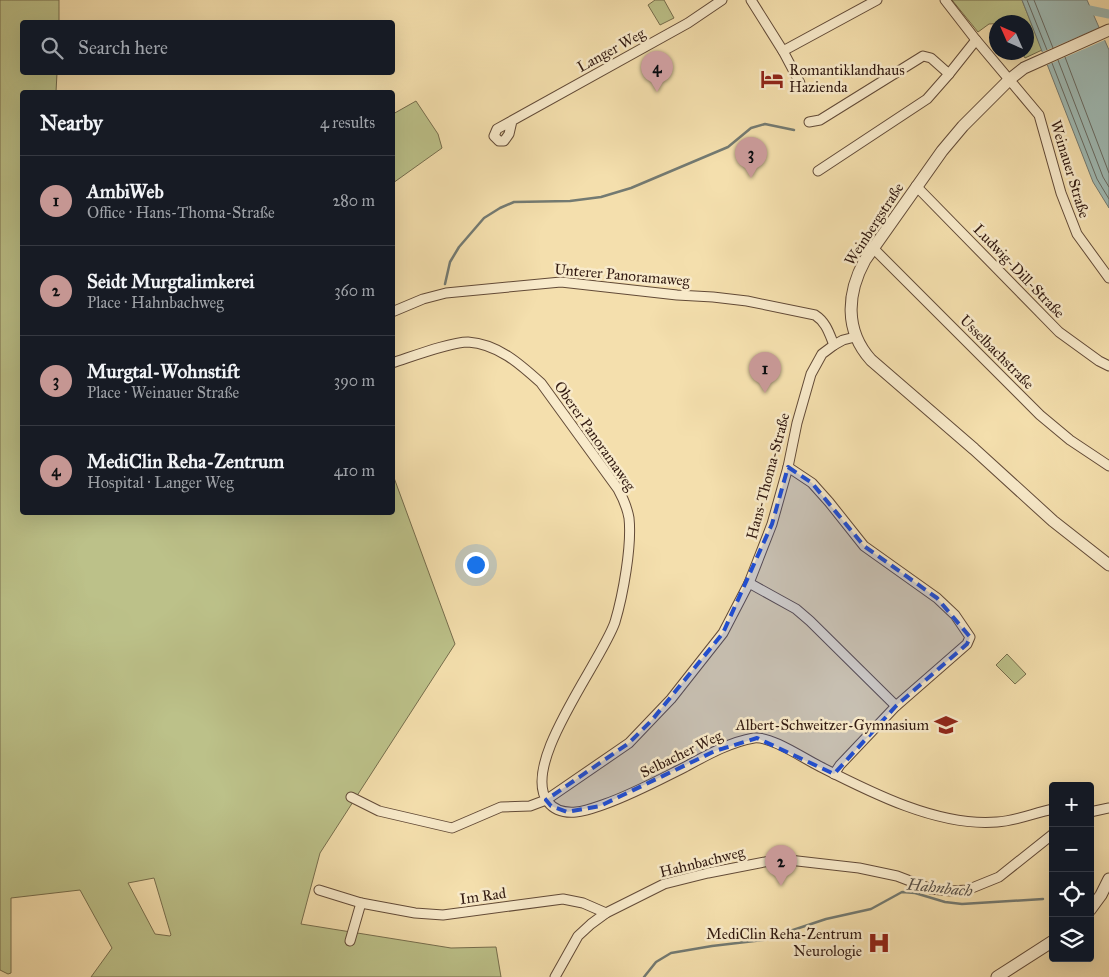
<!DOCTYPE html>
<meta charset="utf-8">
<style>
body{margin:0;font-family:"IM FELL Great Primer",serif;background:#20242c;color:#f1f3f6}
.controls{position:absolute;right:15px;bottom:15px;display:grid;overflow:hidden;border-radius:5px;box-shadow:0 5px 20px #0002}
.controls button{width:45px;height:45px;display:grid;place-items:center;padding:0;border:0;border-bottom:1px solid #363941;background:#171b24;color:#f1f3f6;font:25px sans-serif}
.compass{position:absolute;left:989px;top:15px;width:45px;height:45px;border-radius:50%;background:#171b24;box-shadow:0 5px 20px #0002;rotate:315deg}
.you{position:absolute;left:475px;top:564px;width:18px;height:18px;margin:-12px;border:4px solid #fff;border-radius:50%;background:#1a73e8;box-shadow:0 0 0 8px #1a73e833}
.badge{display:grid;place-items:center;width:32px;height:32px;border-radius:50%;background:#c59692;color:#111;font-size:16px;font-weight:700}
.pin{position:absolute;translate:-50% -41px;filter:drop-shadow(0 1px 2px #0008)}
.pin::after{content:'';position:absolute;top:26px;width:18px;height:15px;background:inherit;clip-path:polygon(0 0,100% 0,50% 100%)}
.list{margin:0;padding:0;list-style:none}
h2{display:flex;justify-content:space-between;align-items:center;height:65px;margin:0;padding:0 20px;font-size:21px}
h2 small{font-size:16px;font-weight:400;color:#9ea1a6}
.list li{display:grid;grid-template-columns:32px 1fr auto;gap:15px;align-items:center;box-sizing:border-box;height:90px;padding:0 20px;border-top:1px solid #363941}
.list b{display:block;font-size:19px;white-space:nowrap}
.list p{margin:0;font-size:16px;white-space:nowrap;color:#9ea1a6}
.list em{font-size:16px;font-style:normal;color:#9ea1a6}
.icon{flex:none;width:28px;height:28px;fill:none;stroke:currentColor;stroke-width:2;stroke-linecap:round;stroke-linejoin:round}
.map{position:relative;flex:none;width:1109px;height:977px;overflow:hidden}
.search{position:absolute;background:#171b24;box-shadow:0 5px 20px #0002;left:20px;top:20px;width:375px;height:55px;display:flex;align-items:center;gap:12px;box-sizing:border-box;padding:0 18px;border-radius:5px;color:#9ea1a6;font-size:19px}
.panel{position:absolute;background:#171b24;box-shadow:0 5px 20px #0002;left:20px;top:90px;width:375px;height:425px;border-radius:5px}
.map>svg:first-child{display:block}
</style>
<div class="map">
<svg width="1109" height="977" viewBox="0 0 1109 977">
<rect width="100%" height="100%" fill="#f4dfad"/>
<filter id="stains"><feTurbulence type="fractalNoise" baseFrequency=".004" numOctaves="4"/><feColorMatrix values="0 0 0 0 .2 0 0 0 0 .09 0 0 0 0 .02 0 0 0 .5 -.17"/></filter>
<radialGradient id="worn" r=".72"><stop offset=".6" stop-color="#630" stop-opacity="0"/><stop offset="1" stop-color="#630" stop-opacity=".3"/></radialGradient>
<g fill="#bcc189" stroke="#766d4c" fill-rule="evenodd">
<path d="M0 0H59V22H22V72L57 73 56 92H22V512H392L393 475 455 644 320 853 301 924 451 948 496 947 501 977H91L112 948 80 890 11 898V973L8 974 0 970ZM154 878 171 935 170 936 155 934 128 883Z"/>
<polygon points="655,0 664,0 674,18 660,25 648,5"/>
<polygon points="952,0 1022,0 1042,50 1025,58 1022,53 1026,52 1026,22 989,24 978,32"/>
<polygon points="416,101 438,134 442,148 393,183 393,114"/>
<polygon points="1007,654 1026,674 1015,684 996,665"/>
</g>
<polygon fill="#9fbab4" stroke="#737a72" points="1022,0 1087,0 1109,50 1109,208 1093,182"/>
<polygon fill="#f4dfad" points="1101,27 1107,39 1045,66 1040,53"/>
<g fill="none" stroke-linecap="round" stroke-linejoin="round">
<g stroke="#686a62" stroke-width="1">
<polyline points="1027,0 1047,50"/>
<polyline points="1034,0 1053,48"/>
<polyline points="1065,57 1109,173"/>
<polyline points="1058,60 1103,177 1109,187"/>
<polyline points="1052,63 1097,179 1109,199"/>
</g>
<g stroke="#737a72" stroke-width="2.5">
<polyline points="445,284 450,262 459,247 484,218 500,208 514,202 570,201 601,197 631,188 728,147 751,128 765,124 794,130"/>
<polyline points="644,977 656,962 671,953 712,946 763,940 826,919 871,909 902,892 915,893 945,902 962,904 1043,899"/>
</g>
<polyline stroke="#9fbab4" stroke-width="9" points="1080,8 1109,14"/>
<defs>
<g id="minor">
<polyline points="751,0 783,51 877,0"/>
<polyline points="945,0 976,40 1039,115 1061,193 1077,234 1109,278"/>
<polyline points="783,51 800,83"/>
<polyline points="512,121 509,134 504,141 499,141 494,136 497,129 688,23 722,0"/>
<polyline points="809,122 820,120 923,56 931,58 949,74 976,40"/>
<polyline points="818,171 927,99 949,74"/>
<polyline points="916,186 1059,332 1099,361 1109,366"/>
<polyline points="873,248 1040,415 1070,440 1109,466"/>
<path d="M392 312 423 299 446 293 561 282 677 295 713 297 747 301 815 315C826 322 829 333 834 345"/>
<path d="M392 363C411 357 450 342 468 342 498 344 520 364 541 383L618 489C623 498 627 507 629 518 632 546 623 595 615 622 602 661 519 765 548 802 555 811 565 813 576 812 586 811 596 807 605 804 633 794 659 780 685 767 707 755 730 742 754 738 771 736 803 758 819 766 870 792 938 827 997 822 1016 821 1034 813 1053 809"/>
<polyline points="788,467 812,483 829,502 864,546 937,598 955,615 970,637 967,644 896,706 840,765 834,774"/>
<polyline points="749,583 796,609 810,621 896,706"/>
<polyline points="351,797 379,811 452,828 501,807 530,806 546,800 629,743 671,699 723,633 749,583 772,524 788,467 797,423 811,374 822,354 834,345 843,340 855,337"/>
<polyline points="1090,812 1109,808"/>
<polyline points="319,890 361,903 415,913 443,915 563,899 583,903 606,913"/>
<polyline points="350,941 361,903"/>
<polyline points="555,977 578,936 591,924 606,913 664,884 708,873 780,859 859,868 897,876 931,889 951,891 967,890 999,877 1053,834"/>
</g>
<g id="tertiary">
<path d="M1109 30 1024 68 1010 79 963 126 942 151 865 260C847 293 844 330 871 360L974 449 1053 521 1109 565"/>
<polyline points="1090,910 1101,895 1109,879"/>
<polyline points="997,977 1053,941"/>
</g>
</defs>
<use href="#minor" stroke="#624a37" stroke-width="11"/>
<use href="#tertiary" stroke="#624a37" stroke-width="13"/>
<use href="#minor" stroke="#f8eaca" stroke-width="9"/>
<use href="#tertiary" stroke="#f8eaca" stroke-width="11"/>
</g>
<path fill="#1d4ed8" fill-opacity="0.2" stroke="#1d4ed8" stroke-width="4" stroke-dasharray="10 6" stroke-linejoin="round" d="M788 467 812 483 864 546 937 598 970 637 967 644 896 706 834 774 757 738 715 751 600 806 567 812 551 806 546 800 629 743 652 720 723 633 772 524Z"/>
<defs>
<symbol id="hotel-bare" viewBox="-9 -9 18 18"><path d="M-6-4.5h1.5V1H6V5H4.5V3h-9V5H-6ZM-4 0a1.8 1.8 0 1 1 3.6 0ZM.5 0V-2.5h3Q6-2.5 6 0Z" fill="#8f2418" stroke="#f8eaca" stroke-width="2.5" paint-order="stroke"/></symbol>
<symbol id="school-bare" viewBox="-9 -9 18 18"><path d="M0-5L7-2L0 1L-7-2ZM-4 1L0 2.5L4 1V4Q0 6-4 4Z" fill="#8f2418" stroke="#f8eaca" stroke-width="2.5" paint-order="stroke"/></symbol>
<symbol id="hospital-bare" viewBox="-9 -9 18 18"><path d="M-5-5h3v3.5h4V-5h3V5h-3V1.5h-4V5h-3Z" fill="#8f2418" stroke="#f8eaca" stroke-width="2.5" paint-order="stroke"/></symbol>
</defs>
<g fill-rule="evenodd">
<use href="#hotel-bare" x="756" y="63" width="32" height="32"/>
<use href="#school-bare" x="930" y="709" width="32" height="32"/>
<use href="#hospital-bare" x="863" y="927" width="32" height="32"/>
</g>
<g text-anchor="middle" stroke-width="5" stroke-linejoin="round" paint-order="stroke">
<g font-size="15" fill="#311910" stroke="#f8eaca">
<text transform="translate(611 50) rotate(-29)" y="5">Langer Weg</text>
<text transform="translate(1070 169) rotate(73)" y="5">Weinauer Straße</text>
<text transform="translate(874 224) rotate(-57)" y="5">Weinbergstraße</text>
<text transform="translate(1019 271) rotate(46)" y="5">Ludwig-Dill-Straße</text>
<text transform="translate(622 275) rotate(5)" y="5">Unterer Panoramaweg</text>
<text transform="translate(997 352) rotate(45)" y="5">Usselbachstraße</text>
<text transform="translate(595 436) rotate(55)" y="5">Oberer Panoramaweg</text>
<text transform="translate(768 476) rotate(-75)" y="5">Hans-Thoma-Straße</text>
<text transform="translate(681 754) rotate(-26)" y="5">Selbacher Weg</text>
<text transform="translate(702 862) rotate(-14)" y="5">Hahnbachweg</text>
<text transform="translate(483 896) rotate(-8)" y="5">Im Rad</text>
</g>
<g font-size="15" fill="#311910" stroke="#f8eaca" text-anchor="end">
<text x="789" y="75" text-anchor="start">Romantiklandhaus<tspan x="789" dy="17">Hazienda</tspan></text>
<text x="929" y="730">Albert-Schweitzer-Gymnasium</text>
<text x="862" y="939">MediClin Reha-Zentrum<tspan x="862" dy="17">Neurologie</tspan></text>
</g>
<g font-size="16" font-style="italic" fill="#585149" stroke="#f8eaca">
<text transform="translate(940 887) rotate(6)" y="6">Hahnbach</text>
</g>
</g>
<rect width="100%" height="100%" filter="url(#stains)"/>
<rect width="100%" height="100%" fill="url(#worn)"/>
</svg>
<div class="controls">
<button>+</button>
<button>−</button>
<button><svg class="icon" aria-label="locate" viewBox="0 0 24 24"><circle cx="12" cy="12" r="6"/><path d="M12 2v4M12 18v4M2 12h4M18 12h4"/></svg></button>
<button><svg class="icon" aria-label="layers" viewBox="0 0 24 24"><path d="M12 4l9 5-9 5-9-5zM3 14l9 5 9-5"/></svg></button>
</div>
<svg class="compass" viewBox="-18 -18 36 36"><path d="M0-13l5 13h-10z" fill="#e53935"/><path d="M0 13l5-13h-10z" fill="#9ea1a6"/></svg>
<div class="you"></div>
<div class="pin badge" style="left:765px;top:393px">1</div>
<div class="pin badge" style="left:781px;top:886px">2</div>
<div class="pin badge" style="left:751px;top:178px">3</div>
<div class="pin badge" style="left:657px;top:92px">4</div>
<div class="search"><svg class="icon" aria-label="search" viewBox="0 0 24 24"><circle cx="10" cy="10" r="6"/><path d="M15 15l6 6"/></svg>Search here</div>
<section class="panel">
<h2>Nearby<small>4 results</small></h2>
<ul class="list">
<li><span class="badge">1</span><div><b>AmbiWeb</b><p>Office · Hans-Thoma-Straße</p></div><em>280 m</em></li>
<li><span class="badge">2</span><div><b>Seidt Murgtalimkerei</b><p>Place · Hahnbachweg</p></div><em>360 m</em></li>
<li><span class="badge">3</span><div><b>Murgtal-Wohnstift</b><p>Place · Weinauer Straße</p></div><em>390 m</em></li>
<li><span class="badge">4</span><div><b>MediClin Reha-Zentrum</b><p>Hospital · Langer Weg</p></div><em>410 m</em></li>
</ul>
</section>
</div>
